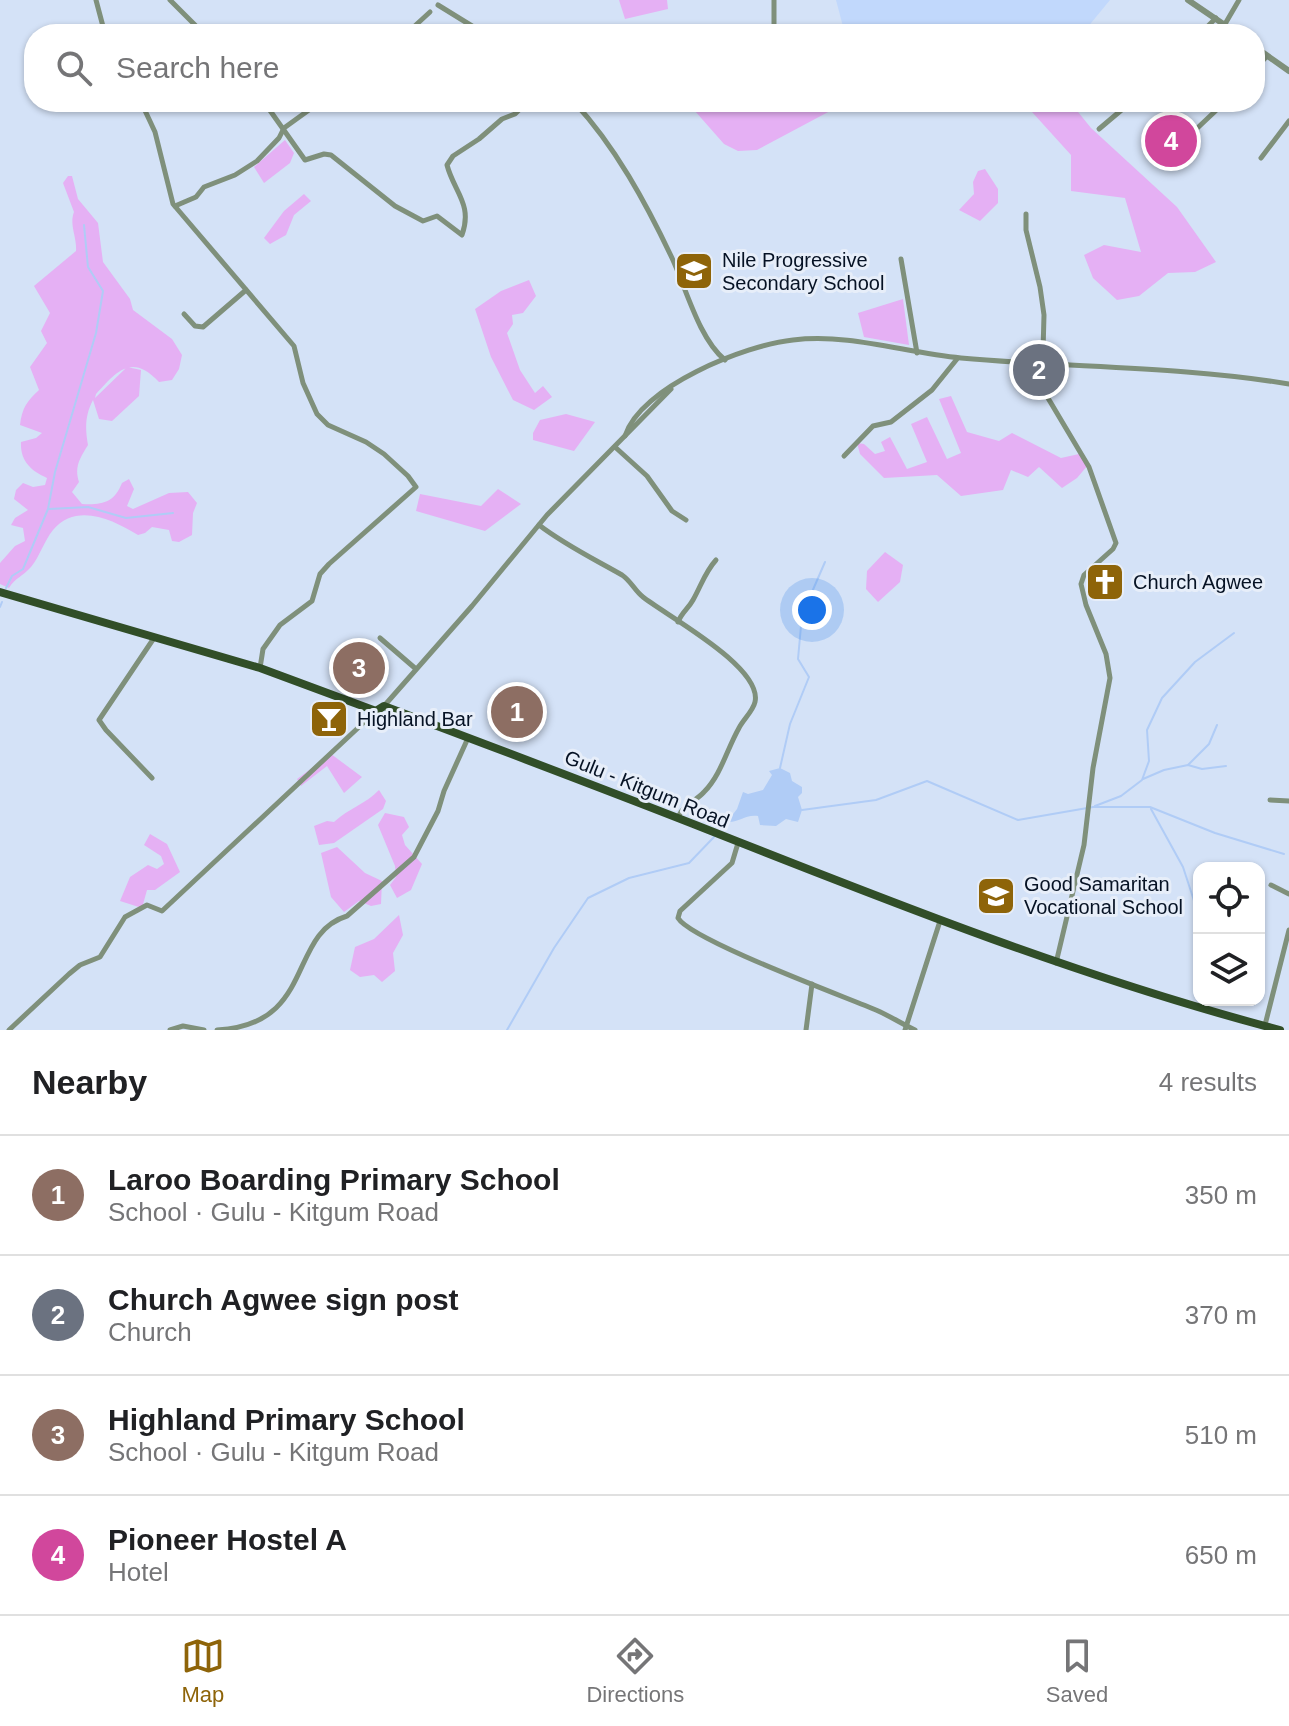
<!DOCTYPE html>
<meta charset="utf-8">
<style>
body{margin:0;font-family:Arial,sans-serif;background:#f2f2f2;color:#202124}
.controls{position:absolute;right:24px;bottom:24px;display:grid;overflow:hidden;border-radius:16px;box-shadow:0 2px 6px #0004}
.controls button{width:72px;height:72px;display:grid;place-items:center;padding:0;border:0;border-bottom:2px solid #e0e0e0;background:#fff;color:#202124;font:40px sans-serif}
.you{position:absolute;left:812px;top:610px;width:28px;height:28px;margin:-20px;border:6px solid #fff;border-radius:50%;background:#1a73e8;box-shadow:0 0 0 12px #1a73e833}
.badge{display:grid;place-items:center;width:52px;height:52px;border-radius:50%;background:#8e6409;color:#fff;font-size:26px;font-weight:700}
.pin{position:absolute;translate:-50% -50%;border:4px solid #fff;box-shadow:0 2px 8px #0006}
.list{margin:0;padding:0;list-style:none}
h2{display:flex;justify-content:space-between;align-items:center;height:104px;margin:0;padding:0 32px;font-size:34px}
h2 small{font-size:26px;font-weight:400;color:#757577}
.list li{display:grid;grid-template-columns:52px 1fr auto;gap:24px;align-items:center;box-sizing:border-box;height:120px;padding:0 32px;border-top:2px solid #e0e0e0}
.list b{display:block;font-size:30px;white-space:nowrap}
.list p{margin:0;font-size:26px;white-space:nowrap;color:#757577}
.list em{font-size:26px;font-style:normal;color:#757577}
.icon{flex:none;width:44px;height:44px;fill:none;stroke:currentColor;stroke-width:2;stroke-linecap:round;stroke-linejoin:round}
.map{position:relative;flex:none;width:1289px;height:1030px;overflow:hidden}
.search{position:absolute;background:#fff;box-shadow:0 2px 6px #0004;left:24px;right:24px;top:24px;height:88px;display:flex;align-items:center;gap:20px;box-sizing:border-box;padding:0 28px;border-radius:32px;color:#757577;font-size:30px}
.sheet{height:584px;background:#fff}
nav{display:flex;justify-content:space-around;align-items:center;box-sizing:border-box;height:112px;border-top:2px solid #e0e0e0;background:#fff;font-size:22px;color:#757577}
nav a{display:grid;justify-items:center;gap:4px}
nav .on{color:#8e6409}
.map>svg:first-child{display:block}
</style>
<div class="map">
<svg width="1289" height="1030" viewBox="0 0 1289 1030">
<rect width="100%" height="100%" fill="#d4e2f7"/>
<polygon fill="#c1d8fc" points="836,0 1110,0 1082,34 845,34"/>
<g fill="#e5b0f4">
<polygon points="619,0 667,0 668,9 625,19"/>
<polygon points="687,102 739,102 751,107 773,102 847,102 757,150 738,151 724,144"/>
<polygon points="1023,102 1070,102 1091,128 1177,207 1216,262 1195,272 1168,273 1139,296 1117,300 1093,278 1084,255 1104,245 1141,252 1125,198 1071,191 1071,155"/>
<polygon points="285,140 294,153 290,163 264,183 254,167"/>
<polygon points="985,169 998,189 998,203 980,221 959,210 974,194 973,182 978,171"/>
<path d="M68 176H72L78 199 98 223 103 262 130 299 133 310 172 339 182 355 179 369 172 380 159 382C132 353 117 371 96 394L95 398 127 367 141 370 139 396 112 421 99 419 93 400C85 415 85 429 88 445 80 458 74 467 79 482L72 492 82 504C102 505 114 503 122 483L129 479 134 489 127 506 133 509 169 493 188 492 197 503 193 513 192 535 179 542 172 541 169 530 152 527 145 533 138 535C113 520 77 502 53 530 44 541 40 556 31 567 23 576 15 578 9 588L0 584V563L15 546 25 541 23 528 11 525 15 518 28 510 14 499 16 490 23 483 33 487 45 485 47 478C31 471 20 461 21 442L36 438 42 433 20 425C22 408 27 401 39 390L30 367 47 343 41 331 50 313 34 286 76 251C77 237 69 225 74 212L63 183Z"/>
<polygon points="304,194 311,201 294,215 286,235 270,244 264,238 284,211"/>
<polygon points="529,280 536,296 523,313 512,315 513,324 507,333 520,370 535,393 543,386 552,397 534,410 513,400 491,357 475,309 501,291"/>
<polygon points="903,299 909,345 864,337 858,313"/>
<polygon points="951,396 967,432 999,441 1012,433 1061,458 1079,454 1088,465 1077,478 1062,488 1039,467 1028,477 1011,470 1003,490 961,496 937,475 884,478 860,454 857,443 864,444 875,454 885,451 881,442 890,437 907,469 927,462 911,424 927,417 947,459 961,453 939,399"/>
<polygon points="566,414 595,422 574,451 533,440 533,433 540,420"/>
<polygon points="498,489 521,504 485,531 416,511 420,494 481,506"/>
<polygon points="885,552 903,565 900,582 878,602 866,589 867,571"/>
<polygon points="331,754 362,777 344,793 327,766 301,786 297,779"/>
<path d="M379 790 386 801 383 809 334 843 319 845 314 826 327 821 334 822C349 808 366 804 379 790Z"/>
<polygon points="385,813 404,817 409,827 402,835 405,845 422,864 411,890 397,898 390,885 396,877 395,866 378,825"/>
<polygon points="150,834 167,844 180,872 155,890 147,890 142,908 120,901 130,877 148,865 157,869 164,864 161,856 144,845"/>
<polygon points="337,847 365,873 382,881 381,904 371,906 359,901 344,912 331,897 321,853"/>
<polygon points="399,915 403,935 393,953 395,971 382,982 374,975 360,977 350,970 355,947 374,939"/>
</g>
<path fill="#b0ccf6" d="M780 768 790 773 792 781 802 787V793L798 797 802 810 798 822 786 819 776 826 760 825 758 816C745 814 739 823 727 822L737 809 743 792 748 794 763 790 772 775 769 771Z"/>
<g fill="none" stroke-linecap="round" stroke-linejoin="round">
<g stroke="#b0ccf6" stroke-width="2">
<polyline points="49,509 88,507 126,518 173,513"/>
<polyline points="6,588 12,576 23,569 48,509 55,472 96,333 103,291 88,267 84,225"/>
<polyline points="0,607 2,602"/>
<polyline points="1188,765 1209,744 1217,725"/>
<polyline points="780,768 790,724 809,677 798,659 802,615 825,562"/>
<polyline points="1143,779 1164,770 1188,765 1202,769 1226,766"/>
<polyline points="1095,806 1121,796 1142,780 1149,761 1147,730 1162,698 1195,662 1234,633"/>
<polyline points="1151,809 1183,867 1199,916"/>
<polyline points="802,810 876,800 927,781 1018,820 1093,807 1150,807 1215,833 1284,854"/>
<polyline points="507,1030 554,948 588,898 629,878 689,863 714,837"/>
</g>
<g stroke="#7f907b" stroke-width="5">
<polyline points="96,0 105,34"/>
<polyline points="170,0 204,34"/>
<polyline points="774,0 774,34"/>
<polyline points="438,5 485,34"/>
<polyline points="1225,24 1239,0"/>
<polyline points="406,34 430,12"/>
<polyline points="1200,34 1216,18"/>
<polyline points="1255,69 1267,56"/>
<polyline points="141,102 155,132 173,204 294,346 303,383 317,414 328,425 366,442 384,454 408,476 416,487 329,564 320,574 312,601 280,625 263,649 260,668"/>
<path d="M264 102 305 160 324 154 331 155 395 206 423 221 437 216 462 235C473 204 454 192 447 165L453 156 479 139 502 119 515 114 527 102"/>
<path d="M574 102C615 146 646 203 672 258 686 288 699 339 725 360"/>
<polyline points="1099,129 1131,102"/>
<polyline points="1184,146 1190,135 1225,102"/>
<polyline points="1261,158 1289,121"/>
<polyline points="175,206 196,197 204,187 235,175 257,161 279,138 284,128 320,102"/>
<polyline points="1026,214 1026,230 1040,287 1044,315 1042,388 1089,467 1116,543 1113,549 1084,575 1081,584 1086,605 1106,654 1110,678 1093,768 1084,845 1056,963"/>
<polyline points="901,259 917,353"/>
<polyline points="184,314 195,326 203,327 246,290"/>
<path d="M625 436C640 387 745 345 793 340 850 333 905 353 961 358 1071 368 1180 366 1289 384"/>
<polyline points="615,447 647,476 672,511 686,520"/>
<polyline points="844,456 873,426 891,422 932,390 957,359"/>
<path d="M539 525C565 545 594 559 622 575 631 581 635 591 643 597 667 616 763 667 755 702 753 711 743 720 739 728 727 749 721 775 704 792 695 802 684 804 678 817"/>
<path d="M678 622C682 612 688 609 693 600 701 586 705 572 716 560"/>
<polyline points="380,638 416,669"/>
<polyline points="384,706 472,606 547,515 671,389"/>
<polyline points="152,778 106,730 99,720 154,638"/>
<polyline points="1270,800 1289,801"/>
<path d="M738 843 732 863 680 911 678 918C691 940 843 996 876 1010 890 1016 902 1024 915 1030"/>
<polyline points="1271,885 1289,894"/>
<polyline points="1265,1025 1289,930"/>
<polyline points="9,1030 69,974 80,965 100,957 125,917 147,905 162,911 375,712"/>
<polyline points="170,1030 183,1026 204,1030"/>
<path d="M217 1030C316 1025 287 934 347 916L414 857 438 811 444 791 468 738"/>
<polyline points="806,1030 812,984"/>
<polyline points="905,1030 940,921"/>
</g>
<g stroke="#7f907b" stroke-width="6">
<polyline points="1188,0 1238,34"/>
<polyline points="1255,47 1289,71"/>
</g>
<path stroke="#314e28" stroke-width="8" d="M0 592 260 668 376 711 384 706C493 747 602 788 711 831 898 905 1085 979 1280 1030"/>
</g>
<defs>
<symbol id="school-square" viewBox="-11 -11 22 22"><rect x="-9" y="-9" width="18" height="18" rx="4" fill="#8e6409" stroke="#e7eef9"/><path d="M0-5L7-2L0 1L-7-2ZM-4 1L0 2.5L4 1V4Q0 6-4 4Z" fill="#fff"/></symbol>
<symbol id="church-square" viewBox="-11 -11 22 22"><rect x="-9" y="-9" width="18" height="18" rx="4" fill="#8e6409" stroke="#e7eef9"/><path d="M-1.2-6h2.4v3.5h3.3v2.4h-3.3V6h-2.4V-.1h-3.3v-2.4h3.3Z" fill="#fff"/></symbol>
<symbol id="bar-square" viewBox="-11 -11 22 22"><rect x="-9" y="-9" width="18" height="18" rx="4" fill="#8e6409" stroke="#e7eef9"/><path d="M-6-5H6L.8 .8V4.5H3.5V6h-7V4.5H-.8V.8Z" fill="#fff"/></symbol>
</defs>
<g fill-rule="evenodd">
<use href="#school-square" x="672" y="249" width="44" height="44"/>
<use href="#church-square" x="1083" y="560" width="44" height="44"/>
<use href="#bar-square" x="307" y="697" width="44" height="44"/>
<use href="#school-square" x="974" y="874" width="44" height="44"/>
</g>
<g text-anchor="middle" stroke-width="6" stroke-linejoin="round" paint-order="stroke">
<g font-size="20" fill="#061224" stroke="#e7eef9" text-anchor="start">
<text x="722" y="267">Nile Progressive<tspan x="722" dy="23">Secondary School</tspan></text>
<text x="1133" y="589">Church Agwee</text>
<text x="357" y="726">Highland Bar</text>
<text x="1024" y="891">Good Samaritan<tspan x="1024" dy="23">Vocational School</tspan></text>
</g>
<g font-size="20" fill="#061224" stroke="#e7eef9">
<text transform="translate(647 789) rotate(22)" y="7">Gulu - Kitgum Road</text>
</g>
</g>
</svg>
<div class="controls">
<button><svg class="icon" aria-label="locate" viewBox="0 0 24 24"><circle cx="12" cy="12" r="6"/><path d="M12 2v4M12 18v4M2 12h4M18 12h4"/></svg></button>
<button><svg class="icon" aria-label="layers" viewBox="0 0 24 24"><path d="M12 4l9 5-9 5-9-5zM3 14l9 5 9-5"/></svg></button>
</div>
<div class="you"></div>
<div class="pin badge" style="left:517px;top:712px;background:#8d6e63">1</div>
<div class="pin badge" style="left:1039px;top:370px;background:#6b7280">2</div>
<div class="pin badge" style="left:359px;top:668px;background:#8d6e63">3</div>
<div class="pin badge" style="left:1171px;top:141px;background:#d1479c">4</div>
<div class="search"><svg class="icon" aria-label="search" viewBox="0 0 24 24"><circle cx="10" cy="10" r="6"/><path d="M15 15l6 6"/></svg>Search here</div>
</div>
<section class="sheet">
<h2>Nearby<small>4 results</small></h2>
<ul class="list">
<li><span class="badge" style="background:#8d6e63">1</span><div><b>Laroo Boarding Primary School</b><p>School · Gulu - Kitgum Road</p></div><em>350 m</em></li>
<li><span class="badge" style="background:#6b7280">2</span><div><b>Church Agwee sign post</b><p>Church</p></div><em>370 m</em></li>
<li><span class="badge" style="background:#8d6e63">3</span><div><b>Highland Primary School</b><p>School · Gulu - Kitgum Road</p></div><em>510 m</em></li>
<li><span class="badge" style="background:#d1479c">4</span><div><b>Pioneer Hostel A</b><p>Hotel</p></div><em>650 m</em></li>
</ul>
</section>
<nav>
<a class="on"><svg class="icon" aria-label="map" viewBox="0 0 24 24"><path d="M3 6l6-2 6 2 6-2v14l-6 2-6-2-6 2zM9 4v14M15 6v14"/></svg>Map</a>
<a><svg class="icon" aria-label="directions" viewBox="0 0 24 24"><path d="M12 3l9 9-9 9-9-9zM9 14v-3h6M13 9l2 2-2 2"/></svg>Directions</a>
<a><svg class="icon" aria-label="saved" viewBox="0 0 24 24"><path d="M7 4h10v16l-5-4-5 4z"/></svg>Saved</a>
</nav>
